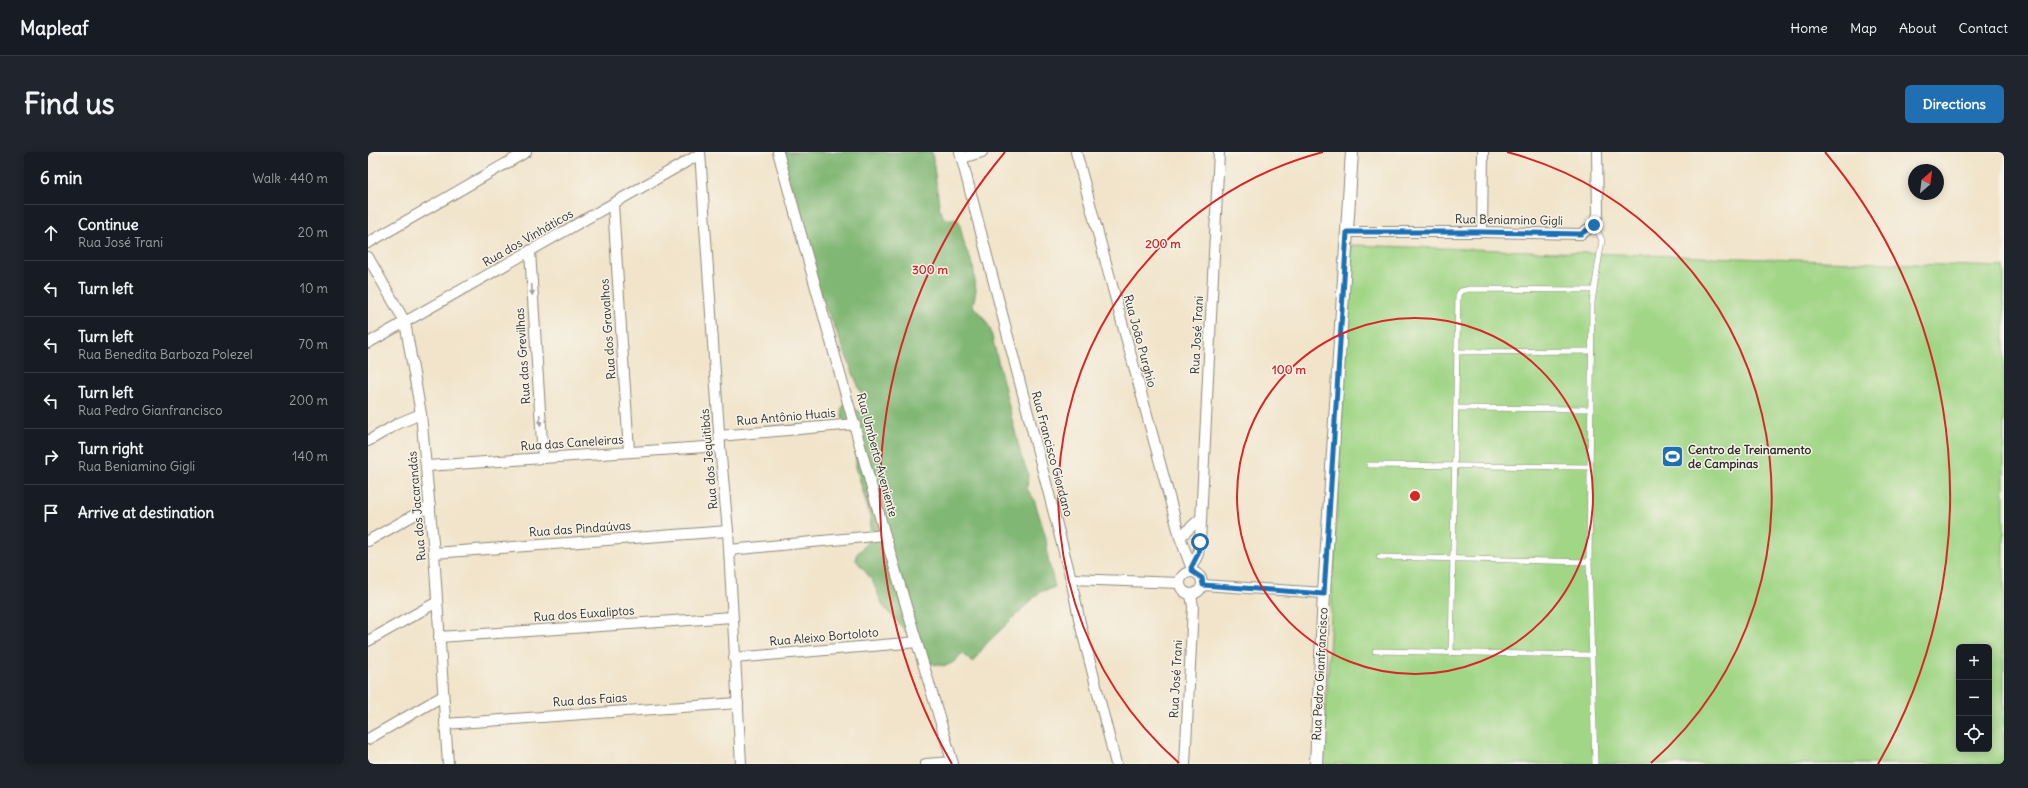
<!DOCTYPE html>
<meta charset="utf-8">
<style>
body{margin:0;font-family:Delius,sans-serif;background:#20242c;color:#f1f3f6}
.controls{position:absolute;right:12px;bottom:12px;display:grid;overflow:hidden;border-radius:6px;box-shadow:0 2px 10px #0003}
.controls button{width:36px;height:36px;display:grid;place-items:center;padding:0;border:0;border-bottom:1px solid #363941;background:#171b24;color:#f1f3f6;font:20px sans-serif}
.compass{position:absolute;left:1540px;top:12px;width:36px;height:36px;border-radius:50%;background:#171b24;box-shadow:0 2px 10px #0003;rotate:28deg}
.stop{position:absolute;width:12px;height:12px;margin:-9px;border:3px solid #1f6fb2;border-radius:50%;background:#fff}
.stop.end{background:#1f6fb2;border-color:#fff;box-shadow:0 1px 4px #0008}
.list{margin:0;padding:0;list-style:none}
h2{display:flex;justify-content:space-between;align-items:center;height:52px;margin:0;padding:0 16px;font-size:17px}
h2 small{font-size:13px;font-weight:400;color:#9ea1a6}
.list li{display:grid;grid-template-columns:26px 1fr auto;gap:12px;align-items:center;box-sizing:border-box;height:56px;padding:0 16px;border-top:1px solid #363941}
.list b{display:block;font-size:15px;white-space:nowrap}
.list p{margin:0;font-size:13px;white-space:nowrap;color:#9ea1a6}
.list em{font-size:13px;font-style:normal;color:#9ea1a6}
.icon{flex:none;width:22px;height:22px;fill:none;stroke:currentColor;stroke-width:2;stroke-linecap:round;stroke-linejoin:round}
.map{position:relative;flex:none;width:1636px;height:612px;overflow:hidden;border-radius:6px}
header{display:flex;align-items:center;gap:24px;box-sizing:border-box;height:56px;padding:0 20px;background:#171b24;border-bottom:1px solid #363941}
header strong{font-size:19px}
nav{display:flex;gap:22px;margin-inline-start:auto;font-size:14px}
.intro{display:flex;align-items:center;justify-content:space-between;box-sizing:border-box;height:96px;padding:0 24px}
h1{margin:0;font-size:28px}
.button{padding:10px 18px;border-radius:6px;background:#1f6fb2;color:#fff;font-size:14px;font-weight:700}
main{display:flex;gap:24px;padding:0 24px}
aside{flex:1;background:#171b24;border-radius:6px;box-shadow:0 2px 10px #0003}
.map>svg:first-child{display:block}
</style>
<header>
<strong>Mapleaf</strong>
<nav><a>Home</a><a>Map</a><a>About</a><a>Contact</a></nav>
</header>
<div class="intro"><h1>Find us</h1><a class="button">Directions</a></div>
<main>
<aside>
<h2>6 min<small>Walk · 440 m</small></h2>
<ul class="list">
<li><svg class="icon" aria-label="ahead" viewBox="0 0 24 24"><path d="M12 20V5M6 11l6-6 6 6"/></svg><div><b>Continue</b><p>Rua José Trani</p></div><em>20 m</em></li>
<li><svg class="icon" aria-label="left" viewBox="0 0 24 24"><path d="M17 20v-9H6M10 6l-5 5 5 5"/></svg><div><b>Turn left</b></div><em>10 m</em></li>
<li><svg class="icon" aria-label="left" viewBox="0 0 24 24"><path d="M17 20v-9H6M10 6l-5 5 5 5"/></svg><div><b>Turn left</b><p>Rua Benedita Barboza Polezel</p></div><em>70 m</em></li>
<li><svg class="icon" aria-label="left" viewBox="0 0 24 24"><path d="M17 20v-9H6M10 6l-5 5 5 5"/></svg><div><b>Turn left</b><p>Rua Pedro Gianfrancisco</p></div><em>200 m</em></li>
<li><svg class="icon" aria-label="right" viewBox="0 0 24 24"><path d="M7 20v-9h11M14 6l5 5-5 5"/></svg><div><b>Turn right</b><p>Rua Beniamino Gigli</p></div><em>140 m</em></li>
<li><svg class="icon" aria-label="arrive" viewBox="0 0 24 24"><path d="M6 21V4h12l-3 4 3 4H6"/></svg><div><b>Arrive at destination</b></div></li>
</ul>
</aside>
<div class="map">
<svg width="1636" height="612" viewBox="0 0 1636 612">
<rect width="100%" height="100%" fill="#f7f3e8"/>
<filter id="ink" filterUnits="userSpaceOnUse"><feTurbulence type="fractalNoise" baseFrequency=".025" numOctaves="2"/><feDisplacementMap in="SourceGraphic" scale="8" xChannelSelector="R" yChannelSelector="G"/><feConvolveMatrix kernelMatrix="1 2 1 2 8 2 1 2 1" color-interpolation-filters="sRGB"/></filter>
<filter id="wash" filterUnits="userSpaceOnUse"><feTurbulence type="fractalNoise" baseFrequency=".012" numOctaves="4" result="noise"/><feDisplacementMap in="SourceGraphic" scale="16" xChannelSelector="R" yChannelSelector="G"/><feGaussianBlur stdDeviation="0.9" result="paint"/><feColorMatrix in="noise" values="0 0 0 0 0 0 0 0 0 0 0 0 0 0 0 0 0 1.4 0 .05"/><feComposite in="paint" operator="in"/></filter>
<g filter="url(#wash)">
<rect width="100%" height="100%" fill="#f1e4ca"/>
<path fill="#a2d687" stroke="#668059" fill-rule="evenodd" d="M983 93 1636 115V612H955ZM1591 495H1621V597H1591Z"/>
<path fill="#81b774" stroke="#567150" d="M413 0H564L572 59 577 67H588L591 69 597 95 605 113 608 138 605 154 616 166 622 176 653 304 660 321 659 337 666 347 678 386 680 407 687 435 672 440 618 492 604 511 596 502 592 503C581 519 569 514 554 507L548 491 515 454 504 428 488 408V403L501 389 503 368 488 315V283L475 268 473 258 477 251 492 260H497L499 256 465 171 444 129Z"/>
</g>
<g filter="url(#ink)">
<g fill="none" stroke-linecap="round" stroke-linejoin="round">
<defs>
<g id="service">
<polyline points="1226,73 1234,88 1224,150 1221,410 1227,612"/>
<polyline points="1088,200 1224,199"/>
<polyline points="1088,256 1223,257"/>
<polyline points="1001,313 1222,315"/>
<polyline points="1011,405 1221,410"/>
<polyline points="1007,499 1223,503"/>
<polyline points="1083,501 1090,143 1093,139 1102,137 1225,138"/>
</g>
<g id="minor">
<polyline points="332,0 352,294 360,379 373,612"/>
<polyline points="410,0 517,383 585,612"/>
<polyline points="592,0 703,427 712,471 748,612"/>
<polyline points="708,0 812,385 825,420"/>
<polyline points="594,6 614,0"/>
<polyline points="245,53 261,299"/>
<polyline points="979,80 1114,80 1213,82 1226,73 1230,62 1229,0"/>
<polyline points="1114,80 1115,0"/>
<polyline points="0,91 158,0"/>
<polyline points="162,99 175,306"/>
<polyline points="0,105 37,170 53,262 66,401 80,612"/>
<polyline points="0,191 332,2"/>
<polyline points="351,284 487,272"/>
<polyline points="0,289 31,271 53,262"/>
<polyline points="59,314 352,294"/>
<polyline points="812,385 832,367"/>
<polyline points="0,389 62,354"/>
<polyline points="361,398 517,383"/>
<polyline points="66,401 360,379"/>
<polyline points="823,416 830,402 832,390 851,0"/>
<circle cx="823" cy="431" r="11"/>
<polyline points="703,427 812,431"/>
<polyline points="835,433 956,441"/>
<polyline points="71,485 364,465"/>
<polyline points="0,489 69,450"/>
<polyline points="366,506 549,490"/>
<polyline points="77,572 370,551"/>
<polyline points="0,587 75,544"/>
<polyline points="558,612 584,610"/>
<polyline points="817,612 825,454 823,443"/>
</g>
<polyline id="tertiary" points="948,612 956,441 984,0"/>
</defs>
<use href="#service" stroke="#8e887a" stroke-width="6"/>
<use href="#minor" stroke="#8e887a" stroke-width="12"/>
<use href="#tertiary" stroke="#8e887a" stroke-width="14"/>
<use href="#service" stroke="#fff" stroke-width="5"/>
<use href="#minor" stroke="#fff" stroke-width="10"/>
<use href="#tertiary" stroke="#fff" stroke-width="12"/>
</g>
<defs><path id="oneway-solid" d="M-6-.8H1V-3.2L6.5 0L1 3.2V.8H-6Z"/></defs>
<g fill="#a0a0a0">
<use href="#oneway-solid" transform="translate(164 138) rotate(86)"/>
<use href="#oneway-solid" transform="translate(172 268) rotate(86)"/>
</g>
</g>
<g fill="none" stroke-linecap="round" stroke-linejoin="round" filter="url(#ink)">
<polyline stroke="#1f6fb2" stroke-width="5" points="832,390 830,402 823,416 825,420 834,426 835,433 956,442 979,80 1114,80 1213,82 1226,73"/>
</g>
<g fill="none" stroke="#d62828" stroke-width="2">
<circle cx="1047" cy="344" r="178"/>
<path d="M811 611A356 356 0 0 1 955 0M1139 0A356 356 0 0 1 1283 611"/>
<path d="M584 612A535 535 0 0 1 637 0M1457 0A535 535 0 0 1 1510 612"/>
</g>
<defs>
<symbol id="stadium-square" viewBox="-11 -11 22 22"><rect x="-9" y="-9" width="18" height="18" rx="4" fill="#1f6fb2" stroke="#f7f3e8"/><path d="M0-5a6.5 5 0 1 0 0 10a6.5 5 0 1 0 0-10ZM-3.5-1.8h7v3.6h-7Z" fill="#fff"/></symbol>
</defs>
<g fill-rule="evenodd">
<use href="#stadium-square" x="1292" y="292" width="25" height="25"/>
</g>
<g text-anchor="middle" stroke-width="3" stroke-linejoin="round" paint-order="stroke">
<g font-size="12" fill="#2b2b2b" stroke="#f7f3e8">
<text transform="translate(1141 68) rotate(1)" y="4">Rua Beniamino Gigli</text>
<text transform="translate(160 86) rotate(-30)" y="4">Rua dos Vinháticos</text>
<text transform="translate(240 177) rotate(-94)" y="4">Rua dos Gravalhos</text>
<text transform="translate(829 183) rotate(-87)" y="4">Rua José Trani</text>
<text transform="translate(772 189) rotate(75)" y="4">Rua João Purghio</text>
<text transform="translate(155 204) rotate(-94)" y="4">Rua das Grevilhas</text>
<text transform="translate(418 265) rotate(-5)" y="4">Rua Antônio Huais</text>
<text transform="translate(204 291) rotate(-4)" y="4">Rua das Caneleiras</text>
<text transform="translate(684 302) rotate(75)" y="4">Rua Francisco Giordano</text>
<text transform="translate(509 303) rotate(75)" y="4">Rua Umberto Aveniente</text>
<text transform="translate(341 307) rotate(-95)" y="4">Rua dos Jequitibás</text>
<text transform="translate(49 354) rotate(-95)" y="4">Rua dos Jacarandás</text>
<text transform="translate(212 377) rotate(-4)" y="4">Rua das Pindaúvas</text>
<text transform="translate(216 462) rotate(-4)" y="4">Rua dos Euxaliptos</text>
<text transform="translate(456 485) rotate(-5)" y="4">Rua Aleixo Bortoloto</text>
<text transform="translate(952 522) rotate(-87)" y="4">Rua Pedro Gianfrancisco</text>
<text transform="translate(808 527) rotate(-87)" y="4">Rua José Trani</text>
<text transform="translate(222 548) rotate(-4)" y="4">Rua das Faias</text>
</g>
<g font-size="12" font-weight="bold" fill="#2b2b2b" stroke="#f7f3e8" text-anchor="start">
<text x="1320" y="302">Centro de Treinamento<tspan x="1320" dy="14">de Campinas</tspan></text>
</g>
</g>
<circle cx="1047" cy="344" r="6" fill="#d62828" stroke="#f7f3e8" stroke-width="2"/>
<g font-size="12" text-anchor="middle" font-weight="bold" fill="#d62828" stroke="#f7f3e8" stroke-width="3" stroke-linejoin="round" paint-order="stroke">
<text x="795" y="96">200 m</text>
<text x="562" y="122">300 m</text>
<text x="921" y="222">100 m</text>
</g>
</svg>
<div class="controls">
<button>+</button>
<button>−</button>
<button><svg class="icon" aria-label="locate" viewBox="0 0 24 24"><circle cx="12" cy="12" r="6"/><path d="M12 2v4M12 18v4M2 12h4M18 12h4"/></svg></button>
</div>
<svg class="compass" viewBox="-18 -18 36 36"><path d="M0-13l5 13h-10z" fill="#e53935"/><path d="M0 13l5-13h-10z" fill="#9ea1a6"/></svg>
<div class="stop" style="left:832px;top:390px"></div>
<div class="stop end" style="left:1226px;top:73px"></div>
</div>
</main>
